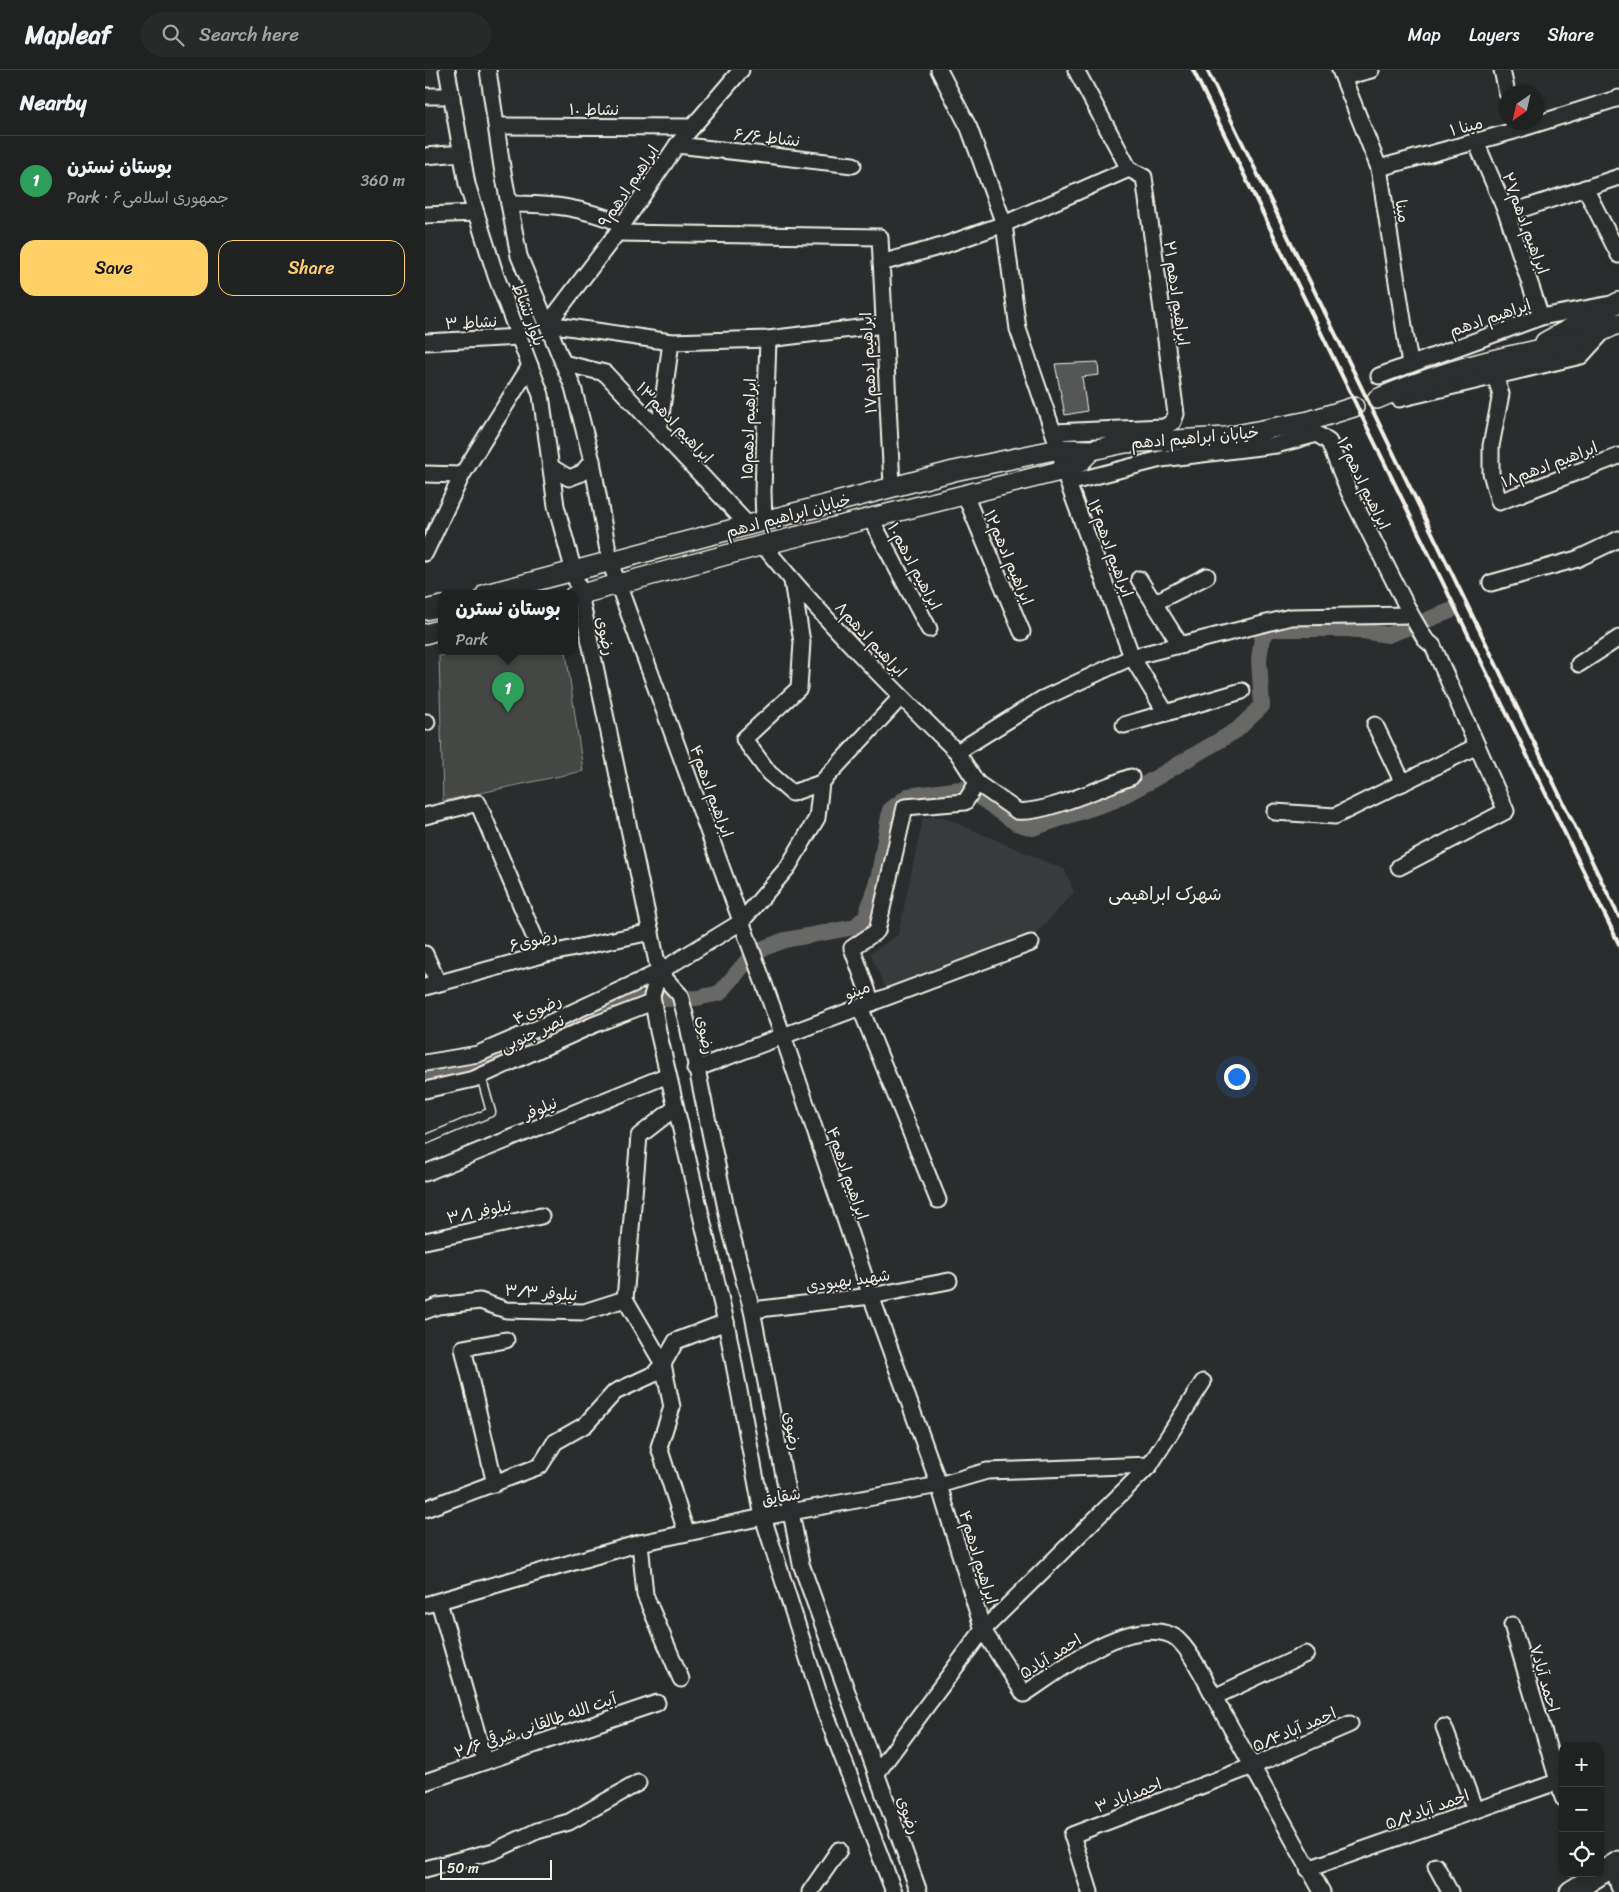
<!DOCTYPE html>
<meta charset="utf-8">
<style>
body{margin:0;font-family:Sriracha,"Playpen Sans Arabic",sans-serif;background:#282a2a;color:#f1f3f6}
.controls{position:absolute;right:15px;bottom:15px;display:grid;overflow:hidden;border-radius:10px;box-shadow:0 1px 4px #0004}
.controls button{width:45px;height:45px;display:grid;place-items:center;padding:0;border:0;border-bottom:1px solid #3d3f40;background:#202222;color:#f1f3f6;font:25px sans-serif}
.compass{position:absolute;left:1074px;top:15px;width:45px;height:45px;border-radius:50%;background:#202222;box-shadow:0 1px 4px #0004;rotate:214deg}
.scale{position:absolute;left:15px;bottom:12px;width:112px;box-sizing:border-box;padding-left:5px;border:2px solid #f4f1e8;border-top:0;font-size:14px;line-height:18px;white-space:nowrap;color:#f4f1e8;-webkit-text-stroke:4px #2a2d2e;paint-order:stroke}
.you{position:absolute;left:811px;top:1006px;width:18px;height:18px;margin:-12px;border:4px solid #fff;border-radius:50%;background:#1a73e8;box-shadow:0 0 0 8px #1a73e833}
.badge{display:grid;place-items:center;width:32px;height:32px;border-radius:50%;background:#ffd166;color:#fff;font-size:16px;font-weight:700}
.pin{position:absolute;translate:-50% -41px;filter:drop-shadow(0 1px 2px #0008)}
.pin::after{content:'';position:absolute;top:26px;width:18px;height:15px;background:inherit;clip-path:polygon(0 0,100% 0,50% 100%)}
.popup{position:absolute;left:13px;top:520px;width:140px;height:65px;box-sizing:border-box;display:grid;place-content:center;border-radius:10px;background:#202222;filter:drop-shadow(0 1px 4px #0005);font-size:16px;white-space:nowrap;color:#a2a4a5}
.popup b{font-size:19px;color:#f1f3f6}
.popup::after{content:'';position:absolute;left:50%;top:100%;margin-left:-10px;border:10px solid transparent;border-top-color:#202222}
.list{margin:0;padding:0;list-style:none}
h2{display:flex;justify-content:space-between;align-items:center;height:65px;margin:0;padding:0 20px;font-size:21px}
h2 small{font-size:16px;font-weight:400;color:#a2a4a5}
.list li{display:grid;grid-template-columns:32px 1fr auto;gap:15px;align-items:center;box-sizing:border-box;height:90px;padding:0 20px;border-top:1px solid #3d3f40}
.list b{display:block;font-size:19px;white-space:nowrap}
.list p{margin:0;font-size:16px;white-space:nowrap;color:#a2a4a5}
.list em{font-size:16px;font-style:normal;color:#a2a4a5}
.actions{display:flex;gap:10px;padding:15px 20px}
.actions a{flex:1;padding:11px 0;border:1px solid #ffd166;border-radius:15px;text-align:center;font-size:18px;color:#ffd166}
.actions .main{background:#ffd166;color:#111}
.icon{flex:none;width:28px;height:28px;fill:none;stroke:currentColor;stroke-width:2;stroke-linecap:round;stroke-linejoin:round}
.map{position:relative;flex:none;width:1194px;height:1822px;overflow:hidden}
header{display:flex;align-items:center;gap:30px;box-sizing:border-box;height:70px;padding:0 25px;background:#202222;border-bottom:1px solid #3d3f40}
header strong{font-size:24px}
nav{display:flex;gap:28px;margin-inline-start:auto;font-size:18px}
.search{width:350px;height:45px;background:#282a2a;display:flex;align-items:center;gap:12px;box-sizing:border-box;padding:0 18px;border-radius:28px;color:#a2a4a5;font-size:19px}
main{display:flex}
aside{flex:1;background:#202222}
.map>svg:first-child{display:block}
</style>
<header>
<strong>Mapleaf</strong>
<div class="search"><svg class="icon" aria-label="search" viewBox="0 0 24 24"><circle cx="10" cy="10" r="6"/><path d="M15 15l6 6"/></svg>Search here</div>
<nav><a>Map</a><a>Layers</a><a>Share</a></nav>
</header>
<main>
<aside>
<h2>Nearby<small></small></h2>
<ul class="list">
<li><span class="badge" style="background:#2e9e5b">1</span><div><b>بوستان نسترن</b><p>Park · جمهوری اسلامی۶</p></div><em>360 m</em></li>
</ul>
<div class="actions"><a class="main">Save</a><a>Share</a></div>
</aside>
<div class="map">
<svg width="1194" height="1822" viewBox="0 0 1194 1822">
<rect width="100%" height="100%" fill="#2a2d2e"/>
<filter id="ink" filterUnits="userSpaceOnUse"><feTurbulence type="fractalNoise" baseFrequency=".02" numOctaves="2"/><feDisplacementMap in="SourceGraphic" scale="10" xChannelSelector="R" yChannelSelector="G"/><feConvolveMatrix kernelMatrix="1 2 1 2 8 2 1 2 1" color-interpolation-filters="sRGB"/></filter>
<g filter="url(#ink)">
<polygon fill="#373a3a" points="516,746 640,800 649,822 607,868 463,923 445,883 473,865 498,748"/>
<polygon fill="#444645" stroke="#9c9c96" points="32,582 141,582 158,701 18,731 14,586"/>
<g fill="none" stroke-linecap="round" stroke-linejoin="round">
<g stroke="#676866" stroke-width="16">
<polyline points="556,728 591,753 608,758 637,748 688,731 722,713 812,660 837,636 834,590 837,567 845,559 925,559 963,565 1025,541"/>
<polyline points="339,878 360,870 430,857 441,846 454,805 465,740 483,726 536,719"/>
<polyline points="140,954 174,938 213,930 272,928 295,923 322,891"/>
<polyline points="0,1007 53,992 74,983"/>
</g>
</g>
<polygon fill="#555756" stroke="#f4f1e8" points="673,292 674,305 657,307 662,341 640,345 630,294"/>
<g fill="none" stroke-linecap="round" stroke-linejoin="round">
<defs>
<polyline id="service" points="0,1070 66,1042 56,1006"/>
<g id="minor">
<polyline points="22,0 42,114 71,206 116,325 131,436 155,524 234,902 227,926 233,961 301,1252 338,1447 398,1636 469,1822"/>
<polyline points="63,0 77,97 94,186 148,317 167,391 185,492 358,966 446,1226 514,1415 558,1560 451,1704"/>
<polyline points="316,0 252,75 192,163 123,254 246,272 343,269 459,255"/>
<polyline points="514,0 544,58 579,154 593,259 634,379 643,413 707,587 741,643"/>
<polyline points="915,0 954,98 985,294"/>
<polyline points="1077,0 1082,23"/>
<polyline points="919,7 946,0"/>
<polyline points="0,26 27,26"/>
<polyline points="72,56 267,57"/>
<polyline points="1051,72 1082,144 1116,247"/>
<polyline points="252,75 428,95"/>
<polyline points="0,86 37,83"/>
<polyline points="954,98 1089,61 1194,28"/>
<polyline points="1160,118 1194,185"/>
<path d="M84 134C130 134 155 137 198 154"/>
<polyline points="1082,144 1194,107"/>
<polyline points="0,145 51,143"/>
<polyline points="192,163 455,167 467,416"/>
<polyline points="456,193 517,176 579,154 704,99"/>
<polyline points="0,272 94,267"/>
<polyline points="138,293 180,303 324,456"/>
<polyline points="954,306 1116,247 1186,234"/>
<polyline points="1070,307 1076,324 1066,376 1066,403 1074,432 1194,386"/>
<polyline points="974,329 1156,286 1178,262"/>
<polyline points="234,361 246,272"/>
<polyline points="629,362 739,357 748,352 751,344 719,107 704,99 651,0"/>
<polyline points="126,397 144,408 157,403 167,391"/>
<polyline points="0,404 37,405"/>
<polyline points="643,413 736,389 851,375 892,364 904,372 924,422 986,545 1000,569 1008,576 1081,741 974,797"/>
<polyline points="540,425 597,562"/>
<polyline points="446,449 504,559"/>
<polyline points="339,451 338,421 343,269"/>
<path d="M338 475C398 549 465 616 532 682"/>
<polyline points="0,483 37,405 105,296"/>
<polyline points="714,509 756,576"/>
<polyline points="367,511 377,572 374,618 319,669 344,703 367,723 396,713"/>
<polyline points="1066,513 1152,489 1194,469"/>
<polyline points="729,533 782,506"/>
<polyline points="1154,594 1194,568"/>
<polyline points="0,652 2,652"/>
<polyline points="699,655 817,621"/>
<polyline points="950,655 978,713"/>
<path d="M552 713 592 741C617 745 680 716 706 707"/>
<polyline points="850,742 910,746 1052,676"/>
<polyline points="0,746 53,733 117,885"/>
<polyline points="0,884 13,913"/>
<polyline points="234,902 255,925 263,956 305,1158 327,1240 376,1494 494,1822"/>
<polyline points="0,917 117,885 226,862"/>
<polyline points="447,933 427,878 452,861 480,737 540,732 552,713 532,682 617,629 707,587 866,547 986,545"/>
<polyline points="435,937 513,1130"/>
<polyline points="0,993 53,984 111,959 234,902 316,852 363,797 392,748 396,713 476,627"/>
<polyline points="270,999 606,873"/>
<polyline points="0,1020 49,1009 168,955 228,932"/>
<polyline points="0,1103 243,1005"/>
<polyline points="0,1171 116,1146"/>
<polyline points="327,1240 446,1226 524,1211"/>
<polyline points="0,1241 13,1236 55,1231 81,1240 159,1242 200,1229"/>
<path d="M778 1312 725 1395 558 1560 599 1624C636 1600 700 1547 746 1565 761 1571 782 1613 789 1627L897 1822"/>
<polyline points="70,1414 38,1278 81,1270"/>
<polyline points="0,1439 115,1396 130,1372 160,1355 190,1322 229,1304 238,1294 200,1229 214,1066 250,1038"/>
<polyline points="261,1462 234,1377 247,1337 238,1294 251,1271 301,1252"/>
<polyline points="215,1473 220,1525 256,1609"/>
<polyline points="14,1532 60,1691"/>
<polyline points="0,1535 215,1473 338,1447 514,1415 562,1401 725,1395"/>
<polyline points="1087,1555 1138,1728"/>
<polyline points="789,1627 881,1584"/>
<polyline points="1019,1657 1050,1740"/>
<polyline points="0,1712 232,1633"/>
<polyline points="1011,1796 1025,1822"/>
<polyline points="1188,1796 1194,1817"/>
<polyline points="0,1799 69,1781 112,1761 144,1752 213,1713"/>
<polyline points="883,1799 1132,1712"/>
<polyline points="385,1822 414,1780"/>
<polyline points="665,1822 647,1765 828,1696 925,1654"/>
</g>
<g id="tertiary">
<polyline points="1120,272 1194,232"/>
<path d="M952 329C1000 308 1052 292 1103 282 1136 275 1164 269 1194 253"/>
<polyline points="61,524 529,401 634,379 667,380 700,373 801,367 884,351 929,337"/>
<polyline points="149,526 338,475 639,400 655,392 667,380"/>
<polyline points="0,540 17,536"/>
<polyline points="0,564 17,559"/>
</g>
<polyline id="secondary" points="1146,1822 1194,1792"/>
</defs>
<use href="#service" stroke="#f4f1e8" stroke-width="11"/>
<use href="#minor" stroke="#f4f1e8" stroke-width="19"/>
<use href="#tertiary" stroke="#f4f1e8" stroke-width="22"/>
<use href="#secondary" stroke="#f4f1e8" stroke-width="25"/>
<use href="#service" stroke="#2a2d2e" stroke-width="8"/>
<use href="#minor" stroke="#2a2d2e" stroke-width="15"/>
<use href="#tertiary" stroke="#2a2d2e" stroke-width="19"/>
<use href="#secondary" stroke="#2a2d2e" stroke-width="21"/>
<g stroke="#f4f1e8" stroke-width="4">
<polyline points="768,0 1194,874"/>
<polyline points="782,0 1194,847"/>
</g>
</g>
</g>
<g text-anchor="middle" stroke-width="4" stroke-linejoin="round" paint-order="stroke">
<g font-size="16" fill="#f4f1e8" stroke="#2a2d2e">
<text x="169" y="45">نشاط ۱۰</text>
<text transform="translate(1041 56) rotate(-15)" y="6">مینا ۱</text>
<text transform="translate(342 67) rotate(6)" y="6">نشاط ۶/۶</text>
<text transform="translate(203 116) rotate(-56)" y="6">ابراهیم ادهم۹</text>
<text transform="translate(978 141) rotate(81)" y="6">مینا</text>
<text transform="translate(1101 153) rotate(70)" y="6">ابراهیم ادهم۲۷</text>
<text transform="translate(752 223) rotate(82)" y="6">ابراهیم ادهم ۲۱</text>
<text transform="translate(104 244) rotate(70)" y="6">بلوار نشاط</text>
<text transform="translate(1065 247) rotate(-19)" y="6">ابراهیم ادهم</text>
<text transform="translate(46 252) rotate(-3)" y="6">نشاط ۳</text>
<text transform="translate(443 293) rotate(-93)" y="6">ابراهیم ادهم۱۷</text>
<text transform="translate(250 352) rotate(47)" y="6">ابراهیم ادهم۱۳</text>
<text transform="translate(323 359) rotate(-88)" y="6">ابراهیم ادهم۱۵</text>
<text transform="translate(770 367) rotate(-5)" y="6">خیابان ابراهیم ادهم</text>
<text transform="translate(1124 394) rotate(-21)" y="6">ابراهیم ادهم۱۸</text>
<text transform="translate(939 413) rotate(64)" y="6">ابراهیم ادهم۱۶</text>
<text transform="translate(363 445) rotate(-15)" y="6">خیابان ابراهیم ادهم</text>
<text transform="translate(686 478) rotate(70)" y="6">ابراهیم ادهم۱۴</text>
<text transform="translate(584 487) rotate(67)" y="6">ابراهیم ادهم۱۲</text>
<text transform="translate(490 496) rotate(62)" y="6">ابراهیم ادهم۱۰</text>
<text transform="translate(181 566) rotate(78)" y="6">رضوی</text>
<text transform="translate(446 569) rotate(47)" y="6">ابراهیم ادهم۸</text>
<text transform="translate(287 721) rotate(70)" y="6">ابراهیم ادهم۴</text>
<text transform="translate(108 870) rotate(-14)" y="6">رضوی۶</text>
<text transform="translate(432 920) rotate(-21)" y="6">مینو</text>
<text transform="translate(112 939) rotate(-24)" y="6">رضوی۴</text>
<text transform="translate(107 963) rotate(-25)" y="6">نصر جنوبی</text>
<text transform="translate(281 965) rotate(79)" y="6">رضوی</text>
<text transform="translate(115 1038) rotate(-22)" y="6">نیلوفر</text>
<text transform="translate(423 1103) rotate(71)" y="6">ابراهیم ادهم۴</text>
<text transform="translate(54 1141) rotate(-12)" y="6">نیلوفر ۳/۱</text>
<text transform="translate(423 1210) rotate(-8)" y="6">شهید بهبودی</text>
<text transform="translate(116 1222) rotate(4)" y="6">نیلوفر ۳/۳</text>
<text transform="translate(368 1361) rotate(80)" y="6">رضوی</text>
<text transform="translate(356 1426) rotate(-10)" y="6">شقایق</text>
<text transform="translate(554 1487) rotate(73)" y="6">ابراهیم ادهم۴</text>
<text transform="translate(625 1586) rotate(-32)" y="6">احمد آباد۵</text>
<text transform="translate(1120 1608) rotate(74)" y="6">احمد آباد۷</text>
<text transform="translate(110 1655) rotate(-19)" y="6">آیت الله طالقانی شرقی ۲/۶</text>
<text transform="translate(869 1659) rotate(-23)" y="6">احمد آباد۵/۴</text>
<text transform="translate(703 1725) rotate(-21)" y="6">احمداباد ۳</text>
<text transform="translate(1002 1739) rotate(-20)" y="6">احمد آباد۵/۲</text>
<text transform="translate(484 1745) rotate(70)" y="6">رضوی</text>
</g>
<g font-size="18" fill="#f4f1e8" stroke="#2a2d2e">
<text x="740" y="830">شهرک ابراهیمی</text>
</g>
</g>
</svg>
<div class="controls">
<button>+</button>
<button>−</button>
<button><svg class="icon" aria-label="locate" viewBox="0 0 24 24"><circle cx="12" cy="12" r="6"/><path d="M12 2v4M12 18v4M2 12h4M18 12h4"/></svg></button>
</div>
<svg class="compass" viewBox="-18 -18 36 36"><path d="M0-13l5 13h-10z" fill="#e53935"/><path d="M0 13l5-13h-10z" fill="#a2a4a5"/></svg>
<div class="scale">50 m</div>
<div class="you"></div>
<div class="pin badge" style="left:83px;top:643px;background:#2e9e5b">1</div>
<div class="popup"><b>بوستان نسترن</b>Park</div>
</div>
</main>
